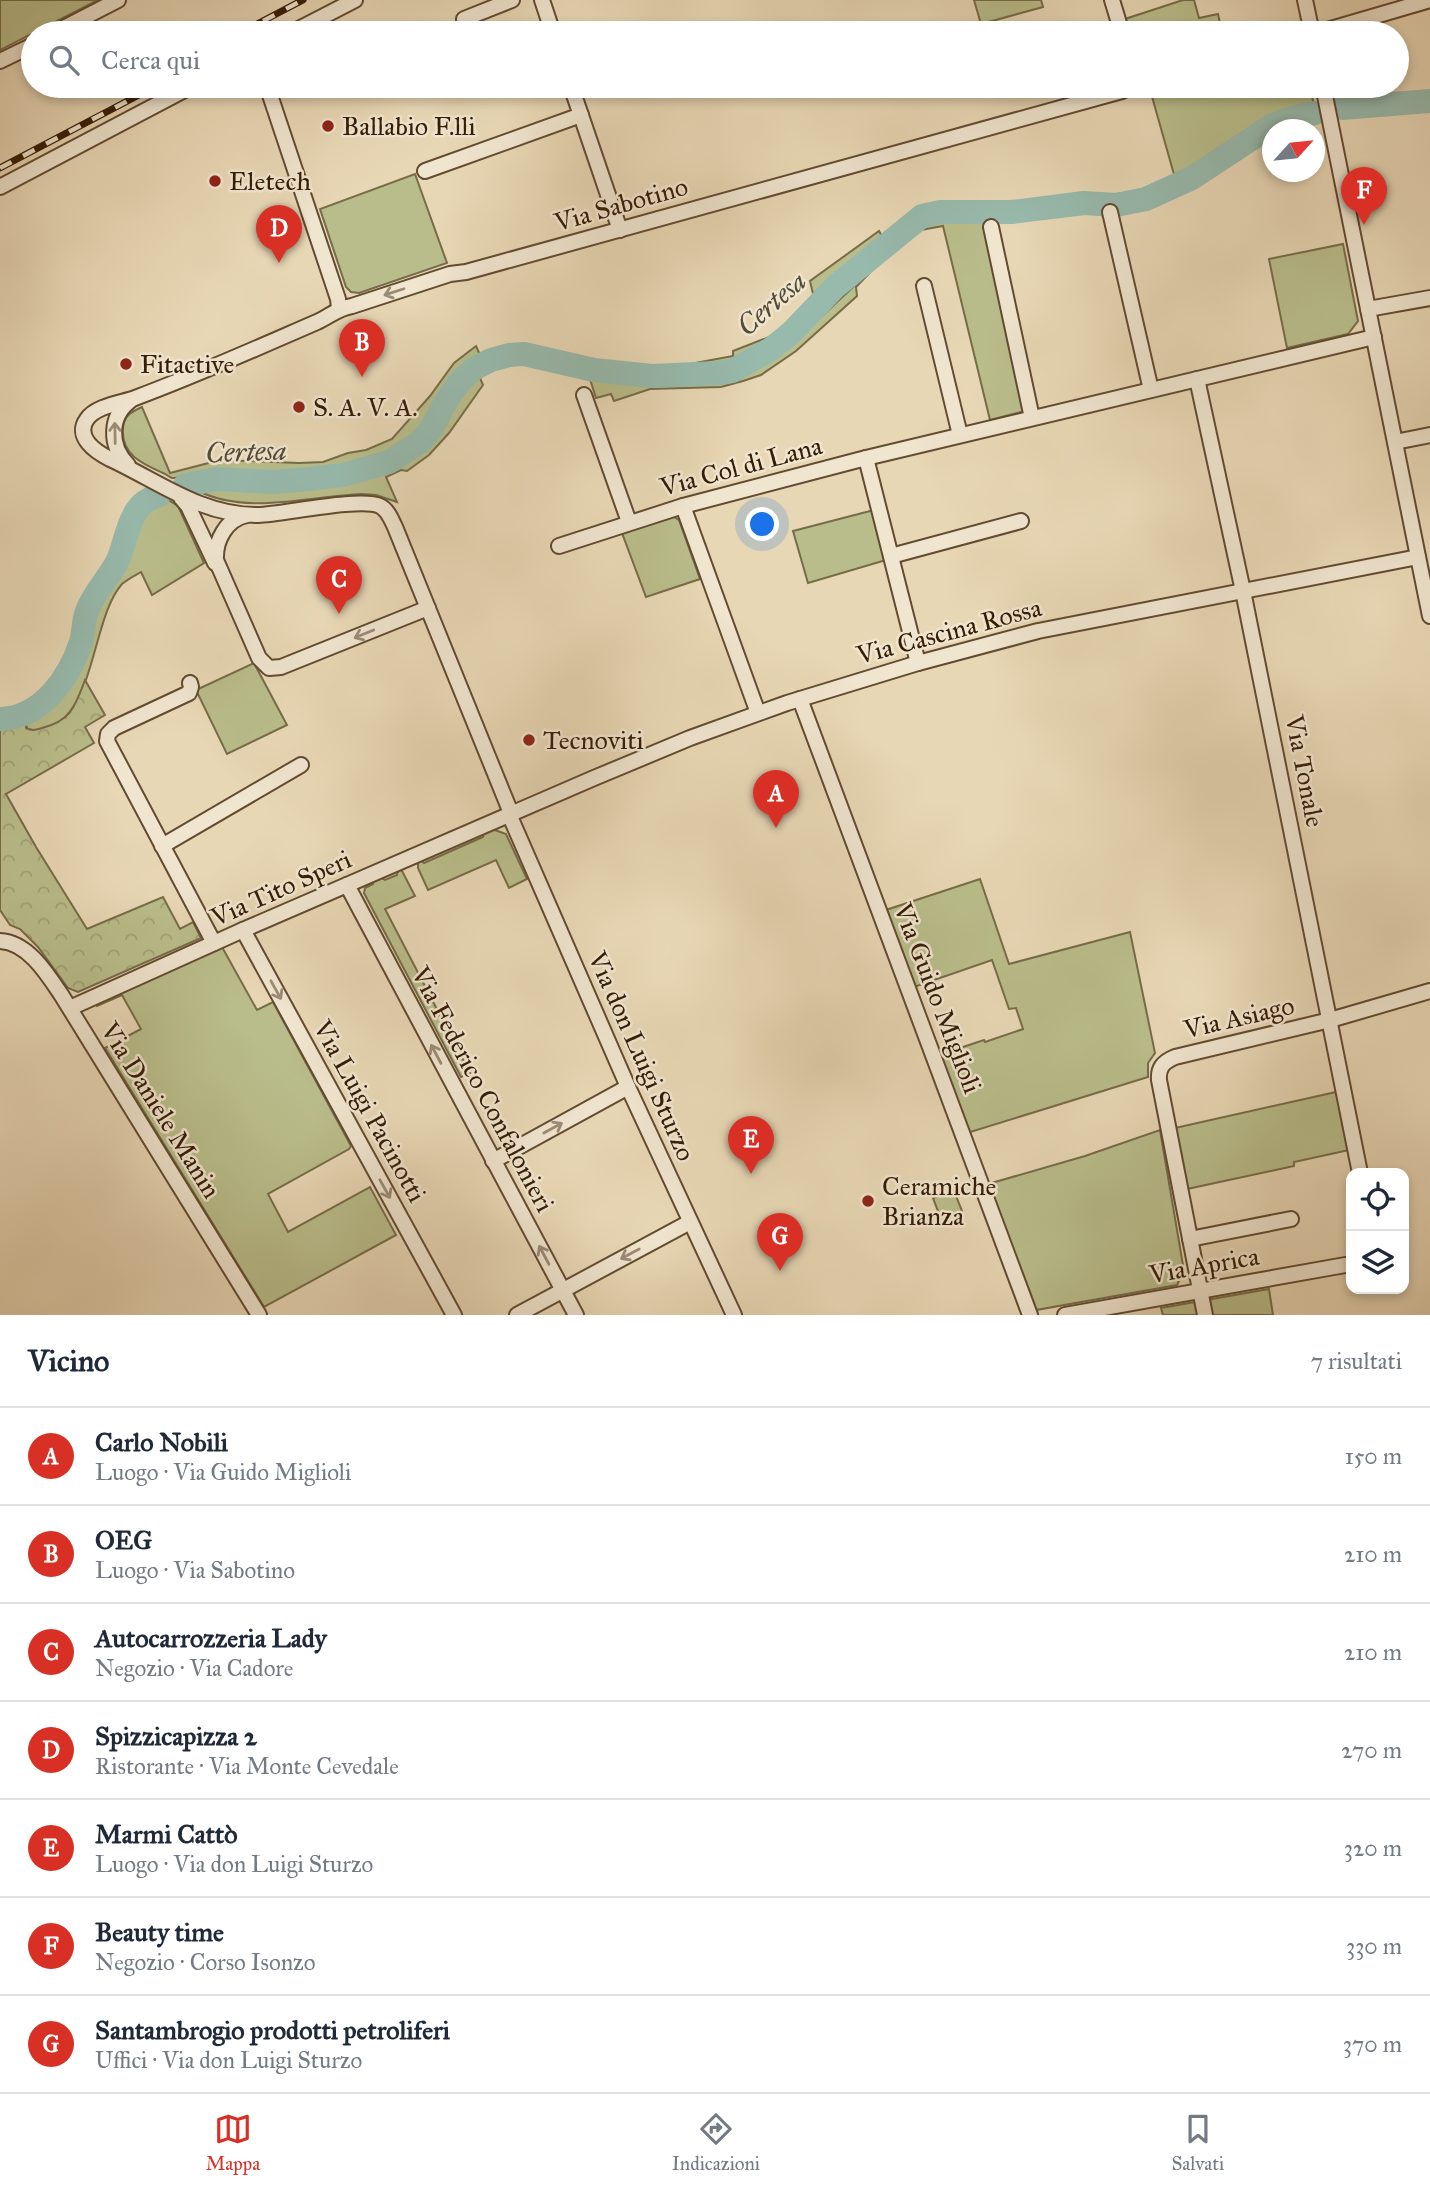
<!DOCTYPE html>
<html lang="it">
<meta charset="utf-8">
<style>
body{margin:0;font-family:"IM FELL Great Primer",serif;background:#f6f6f7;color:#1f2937}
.controls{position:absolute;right:21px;bottom:21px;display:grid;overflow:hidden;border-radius:14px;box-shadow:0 4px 10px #0003}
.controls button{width:63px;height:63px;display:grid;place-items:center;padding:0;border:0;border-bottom:2px solid #e0e1e3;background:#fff;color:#1f2937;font:35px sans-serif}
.compass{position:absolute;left:1262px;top:119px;width:63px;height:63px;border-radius:50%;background:#fff;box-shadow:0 4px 10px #0003;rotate:63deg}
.you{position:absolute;left:763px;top:525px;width:24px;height:24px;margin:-18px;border:5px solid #fff;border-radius:50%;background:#1a73e8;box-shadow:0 0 0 10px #1a73e833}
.badge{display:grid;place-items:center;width:46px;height:46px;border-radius:50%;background:#d93025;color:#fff;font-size:23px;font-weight:700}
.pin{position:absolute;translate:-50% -58px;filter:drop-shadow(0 2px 4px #0008)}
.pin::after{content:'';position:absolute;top:37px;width:24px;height:21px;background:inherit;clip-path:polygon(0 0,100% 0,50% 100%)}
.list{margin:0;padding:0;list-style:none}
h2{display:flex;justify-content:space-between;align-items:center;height:91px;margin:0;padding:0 28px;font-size:30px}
h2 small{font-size:23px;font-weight:400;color:#747a83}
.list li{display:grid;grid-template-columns:46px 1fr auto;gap:21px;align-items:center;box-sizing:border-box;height:98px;padding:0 28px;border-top:2px solid #e0e1e3}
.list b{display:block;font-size:26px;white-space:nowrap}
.list p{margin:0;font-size:23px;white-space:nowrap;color:#747a83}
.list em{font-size:23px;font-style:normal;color:#747a83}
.icon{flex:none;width:38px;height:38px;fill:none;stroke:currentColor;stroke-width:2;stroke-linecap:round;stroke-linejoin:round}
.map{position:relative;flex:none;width:1430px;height:1315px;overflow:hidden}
.search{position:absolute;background:#fff;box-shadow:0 4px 10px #0003;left:21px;right:21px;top:21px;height:77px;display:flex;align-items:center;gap:18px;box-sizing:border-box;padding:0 24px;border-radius:38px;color:#747a83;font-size:26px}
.sheet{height:777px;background:#fff}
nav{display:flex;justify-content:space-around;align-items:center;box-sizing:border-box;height:98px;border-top:2px solid #e0e1e3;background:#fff;font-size:19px;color:#747a83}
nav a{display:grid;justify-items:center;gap:4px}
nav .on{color:#d93025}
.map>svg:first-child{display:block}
</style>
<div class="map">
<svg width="1430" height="1315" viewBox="0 0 1430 1315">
<defs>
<pattern id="forest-crowns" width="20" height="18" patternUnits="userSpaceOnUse" patternTransform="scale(1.75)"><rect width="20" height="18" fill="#b9bd8b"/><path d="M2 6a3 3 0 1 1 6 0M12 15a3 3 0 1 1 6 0" fill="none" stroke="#a0a276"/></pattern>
</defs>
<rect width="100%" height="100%" fill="#e8d7b5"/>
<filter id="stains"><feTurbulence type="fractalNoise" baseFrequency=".00286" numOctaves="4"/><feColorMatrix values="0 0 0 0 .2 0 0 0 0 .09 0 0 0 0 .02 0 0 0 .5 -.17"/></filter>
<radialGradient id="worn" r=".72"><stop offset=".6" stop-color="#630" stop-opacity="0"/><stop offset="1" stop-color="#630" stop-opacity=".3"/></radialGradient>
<g fill="#b9bd8b" stroke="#776c48" stroke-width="2">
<polygon points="0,0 98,0 0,50"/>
<polygon points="974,0 1041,0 1043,7 981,24"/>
<polygon points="1183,0 1194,0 1199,18 1218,14 1222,32 1242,28 1243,33 1130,33 1125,19"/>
<polygon points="1149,86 1310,86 1314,106 1293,110 1270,119 1181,178 1163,188 1140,196 1117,200 1072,197 1005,207 938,206 922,210 908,217 843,268 813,294 810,281 879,231 883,238 900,221 921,208 935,203 1020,203 1080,194 1116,194 1138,191 1175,178"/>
<polygon points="415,174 447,263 359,293 351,292 346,287 320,209"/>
<path d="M951 217H994V221L988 222 1025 411 990 420 943 226 910 232C923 222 935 218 951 217Z"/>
<polygon points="1343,244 1358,321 1348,334 1287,348 1269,259"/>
<polygon points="884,258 856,287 857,296 796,351 761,375 743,381 721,387 650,389 614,401 611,394 596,398 589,376 617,381 641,383 723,379 743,373 766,362 790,346"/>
<polygon points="769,337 771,341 744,359 733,363 679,366 733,356 733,351"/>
<path d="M476 346 480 355C439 382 440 433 393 454 363 467 301 479 267 476 248 475 228 471 209 471 198 471 180 479 172 478 169 477 166 474 163 473 143 464 121 455 123 429 123 416 131 412 142 407L170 473 220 460 299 463 323 462 348 453 366 450 392 439 430 396 454 363Z"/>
<path d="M487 371 480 378 483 385 449 433 429 455 407 471 401 470 386 477 397 502 376 495 362 494C308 496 247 516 196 490 223 480 258 488 287 487 325 487 372 478 407 461 421 453 437 439 446 425 449 420 449 415 451 409 457 392 472 380 487 371Z"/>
<path d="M168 500 178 506 204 563 152 595 141 572C134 576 128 579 122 584 88 622 97 737 27 730L26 721C35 717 40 711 47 704 80 671 84 641 101 600 108 581 120 565 129 547 140 523 141 512 168 500Z"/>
<polygon points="874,510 886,560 808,583 793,531"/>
<polygon points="672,516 679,520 700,579 646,597 622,533"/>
<polygon points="254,663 287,725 227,754 196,690"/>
<polygon points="492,829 506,834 527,879 509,888 496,860 428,890 418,868 418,861 421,860 424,863 483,837 484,832"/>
<polygon points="401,869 415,896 385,909 470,1073 461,1077 364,893 365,888 373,884 372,881 380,877 385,880 397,875 398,870"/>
<polygon points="980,879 1009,964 1130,932 1155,1053 1148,1063 1148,1077 967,1133 939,1055 984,1040 985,1042 1023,1029 1016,1008 1009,1009 992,960 914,987 886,910"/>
<polygon points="222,947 257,1010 273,1002 351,1146 349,1149 268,1194 288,1232 370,1187 396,1235 264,1307 105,1048 141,1029 122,995 97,1006 95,1003"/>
<polygon points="1336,1092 1349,1150 1294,1162 1294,1166 1187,1189 1175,1128"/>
<polygon points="1160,1130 1184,1271 1177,1285 1036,1310 988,1184 1085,1156"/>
<polygon points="954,1191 962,1211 941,1219 933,1198"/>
<polygon points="1269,1289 1273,1315 1163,1315 1161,1308"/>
</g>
<path fill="url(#forest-crowns)" stroke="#776c48" stroke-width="2" d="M85 680 105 715 85 727 94 743 6 794 36 847 87 929 163 897 180 929 193 922 201 938 78 992 68 988 38 947 20 929 10 925 0 910V724L26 721V728C32 731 35 730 42 728 72 720 75 706 85 680Z"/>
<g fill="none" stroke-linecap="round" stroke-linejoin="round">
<g stroke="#97baad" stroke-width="24">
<polyline points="1342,108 1430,101"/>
<polyline points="185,485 217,479 273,482 309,479 343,475 389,462 420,442 432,428 448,398 461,380 475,368 491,360 509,355 524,354 594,370 652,376 718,373 732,371 771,349 792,332 835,287 922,216 940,212 1012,212 1084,203 1116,205 1146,199 1192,178 1271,126 1291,118 1315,113"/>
<path d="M0 719C42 718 69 678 81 642 84 632 83 621 87 611 94 592 109 578 118 560 125 544 127 524 137 510 142 502 150 498 159 495"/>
</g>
<defs>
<g id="minor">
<polyline points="542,0 553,33"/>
<polyline points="1112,0 1122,33"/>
<polyline points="1305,0 1312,33"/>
<polyline points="464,19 512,0"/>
<polyline points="54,33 118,0"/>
<polyline points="291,33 355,0"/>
<polyline points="1317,33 1430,0"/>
<polyline points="0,61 33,45"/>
<polyline points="267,86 338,299 339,308"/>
<polyline points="571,86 620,230"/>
<polyline points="1323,86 1430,616"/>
<polyline points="425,171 581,115"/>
<polyline points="0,187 192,86"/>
<polyline points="1110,212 1151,390"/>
<polyline points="991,227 1032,418"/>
<polyline points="924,286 960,435"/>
<polyline points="1368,309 1430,298"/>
<polyline points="1197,379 1243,591 1360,1173"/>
<polyline points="584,395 629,522"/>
<polyline points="1395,442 1430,435"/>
<polyline points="866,458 918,663"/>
<path d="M128 465C109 446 109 416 131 400"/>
<polyline points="181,498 188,506 215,563"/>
<polyline points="683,506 758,713"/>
<path d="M247 515C226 519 215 541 216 560L259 658 269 668 281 667 428 608"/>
<polyline points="559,546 683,506 866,458 1374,337"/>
<polyline points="891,556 1021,521"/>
<polyline points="190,683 191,687 189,693 114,728 108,734 107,741 214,943"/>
<polyline points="800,699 1030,1315"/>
<path d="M511 813 395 527C391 519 388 510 380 506 361 497 284 514 258 515 202 516 158 481 110 459 96 452 74 437 87 419 96 406 121 403 135 398 197 375 257 348 317 322 330 316 338 308 352 306L450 274 466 272 1122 91 1130 86"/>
<polyline points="509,814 628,1087 734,1315"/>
<polyline points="162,846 301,765"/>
<polyline points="347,885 576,1315"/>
<polyline points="243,930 454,1315"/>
<path d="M0 941C28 942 48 975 62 996L259 1315"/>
<polyline points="70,1008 243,930 594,778 690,738 787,703 918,663 1038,631 1418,557"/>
<polyline points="493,1161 628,1087"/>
<polyline points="1190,1239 1291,1219"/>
<polyline points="517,1315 690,1222"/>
<polyline points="1065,1315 1351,1264"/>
<path d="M1205 1315 1159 1080C1158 1068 1163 1062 1175 1057L1330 1020 1430 991"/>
</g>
</defs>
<use href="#minor" stroke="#624b31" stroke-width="18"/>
<use href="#minor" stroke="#f0e5cf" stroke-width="14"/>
<defs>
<g id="rail">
<polyline points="240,33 303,0"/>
<polyline points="0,168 156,86"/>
</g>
</defs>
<use href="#rail" stroke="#351c05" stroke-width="7"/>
<use href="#rail" stroke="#f0e5cf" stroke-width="4.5" stroke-dasharray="13" stroke-linecap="butt"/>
</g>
<defs><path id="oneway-shaft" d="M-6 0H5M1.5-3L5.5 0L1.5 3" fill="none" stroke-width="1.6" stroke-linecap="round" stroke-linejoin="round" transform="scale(1.75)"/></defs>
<g stroke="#9c8b74">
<use href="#oneway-shaft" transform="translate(394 292) rotate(162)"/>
<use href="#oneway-shaft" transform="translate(115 433) rotate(-91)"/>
<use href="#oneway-shaft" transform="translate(364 634) rotate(158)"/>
<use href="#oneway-shaft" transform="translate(276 990) rotate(61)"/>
<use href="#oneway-shaft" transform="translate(436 1054) rotate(-118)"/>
<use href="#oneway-shaft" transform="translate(553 1128) rotate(-29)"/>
<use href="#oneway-shaft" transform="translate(385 1189) rotate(61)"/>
<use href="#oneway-shaft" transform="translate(630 1254) rotate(152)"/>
<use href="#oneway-shaft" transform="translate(544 1255) rotate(-118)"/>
</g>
<g fill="#8f2418" stroke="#f0e5cf" stroke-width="2.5">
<circle cx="328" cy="126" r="7"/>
<circle cx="215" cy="181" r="7"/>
<circle cx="126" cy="364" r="7"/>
<circle cx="299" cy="407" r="7"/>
<circle cx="529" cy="740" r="7"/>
<circle cx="868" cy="1201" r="7"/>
</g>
<g text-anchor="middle" stroke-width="5" stroke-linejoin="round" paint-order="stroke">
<g font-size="26" fill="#351c05" stroke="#f0e5cf" text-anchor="start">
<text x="342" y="135">Ballabio F.lli</text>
<text x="229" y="190">Eletech</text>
<text x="140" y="373">Fitactive</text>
<text x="313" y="416">S. A. V. A.</text>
<text x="543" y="749">Tecnoviti</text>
<text x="882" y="1195">Ceramiche<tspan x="882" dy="30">Brianza</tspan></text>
</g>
<g font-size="26" fill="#351c05" stroke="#f0e5cf">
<text transform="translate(621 204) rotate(-16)" y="9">Via Sabotino</text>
<text transform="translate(741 466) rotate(-15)" y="9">Via Col di Lana</text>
<text transform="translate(949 631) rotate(-15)" y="9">Via Cascina Rossa</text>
<text transform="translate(1305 771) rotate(79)" y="9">Via Tonale</text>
<text transform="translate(281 888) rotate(-24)" y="9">Via Tito Speri</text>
<text transform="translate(938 998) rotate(69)" y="9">Via Guido Miglioli</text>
<text transform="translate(1239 1017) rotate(-13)" y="9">Via Asiago</text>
<text transform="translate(642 1056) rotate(66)" y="9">Via don Luigi Sturzo</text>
<text transform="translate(483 1089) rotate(62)" y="9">Via Federico Confalonieri</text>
<text transform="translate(161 1110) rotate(58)" y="9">Via Daniele Manin</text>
<text transform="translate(370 1111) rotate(61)" y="9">Via Luigi Pacinotti</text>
<text transform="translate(1204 1265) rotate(-10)" y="9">Via Aprica</text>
</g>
<g font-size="28" font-style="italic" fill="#524b37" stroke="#f0e5cf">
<text transform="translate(771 303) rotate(-41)" y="10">Certesa</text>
<text transform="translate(246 451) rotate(-2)" y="10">Certesa</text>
</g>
</g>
<rect width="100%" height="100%" filter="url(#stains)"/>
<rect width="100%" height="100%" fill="url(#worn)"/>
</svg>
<div class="controls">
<button><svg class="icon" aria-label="locate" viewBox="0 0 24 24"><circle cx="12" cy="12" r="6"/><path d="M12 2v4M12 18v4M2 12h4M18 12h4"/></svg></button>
<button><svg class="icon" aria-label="layers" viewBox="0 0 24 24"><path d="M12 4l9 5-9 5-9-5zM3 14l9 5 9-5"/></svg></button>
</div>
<svg class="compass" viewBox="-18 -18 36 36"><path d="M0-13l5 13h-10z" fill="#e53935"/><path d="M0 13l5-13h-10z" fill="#747a83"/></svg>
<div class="you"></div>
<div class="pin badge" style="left:776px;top:828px">A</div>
<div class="pin badge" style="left:362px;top:377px">B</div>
<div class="pin badge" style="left:339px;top:614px">C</div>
<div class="pin badge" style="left:279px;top:263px">D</div>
<div class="pin badge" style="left:751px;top:1174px">E</div>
<div class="pin badge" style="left:1364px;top:225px">F</div>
<div class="pin badge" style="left:780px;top:1271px">G</div>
<div class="search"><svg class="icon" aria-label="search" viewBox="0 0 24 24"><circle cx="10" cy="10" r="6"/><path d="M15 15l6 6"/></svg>Cerca qui</div>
</div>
<section class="sheet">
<h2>Vicino<small>7 risultati</small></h2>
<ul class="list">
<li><span class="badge">A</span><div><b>Carlo Nobili</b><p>Luogo · Via Guido Miglioli</p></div><em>150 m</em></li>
<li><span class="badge">B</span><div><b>OEG</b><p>Luogo · Via Sabotino</p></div><em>210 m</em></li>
<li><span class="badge">C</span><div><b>Autocarrozzeria Lady</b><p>Negozio · Via Cadore</p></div><em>210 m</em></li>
<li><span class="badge">D</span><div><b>Spizzicapizza 2</b><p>Ristorante · Via Monte Cevedale</p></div><em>270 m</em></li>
<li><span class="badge">E</span><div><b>Marmi Cattò</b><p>Luogo · Via don Luigi Sturzo</p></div><em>320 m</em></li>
<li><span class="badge">F</span><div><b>Beauty time</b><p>Negozio · Corso Isonzo</p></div><em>330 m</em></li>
<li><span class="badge">G</span><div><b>Santambrogio prodotti petroliferi</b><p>Uffici · Via don Luigi Sturzo</p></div><em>370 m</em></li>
</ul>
</section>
<nav>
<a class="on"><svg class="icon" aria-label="map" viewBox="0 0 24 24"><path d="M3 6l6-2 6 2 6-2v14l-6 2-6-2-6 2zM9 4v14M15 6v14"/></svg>Mappa</a>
<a><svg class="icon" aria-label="directions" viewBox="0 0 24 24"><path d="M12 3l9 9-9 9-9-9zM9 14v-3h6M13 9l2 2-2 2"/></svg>Indicazioni</a>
<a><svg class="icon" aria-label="saved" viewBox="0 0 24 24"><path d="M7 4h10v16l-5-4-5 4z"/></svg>Salvati</a>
</nav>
